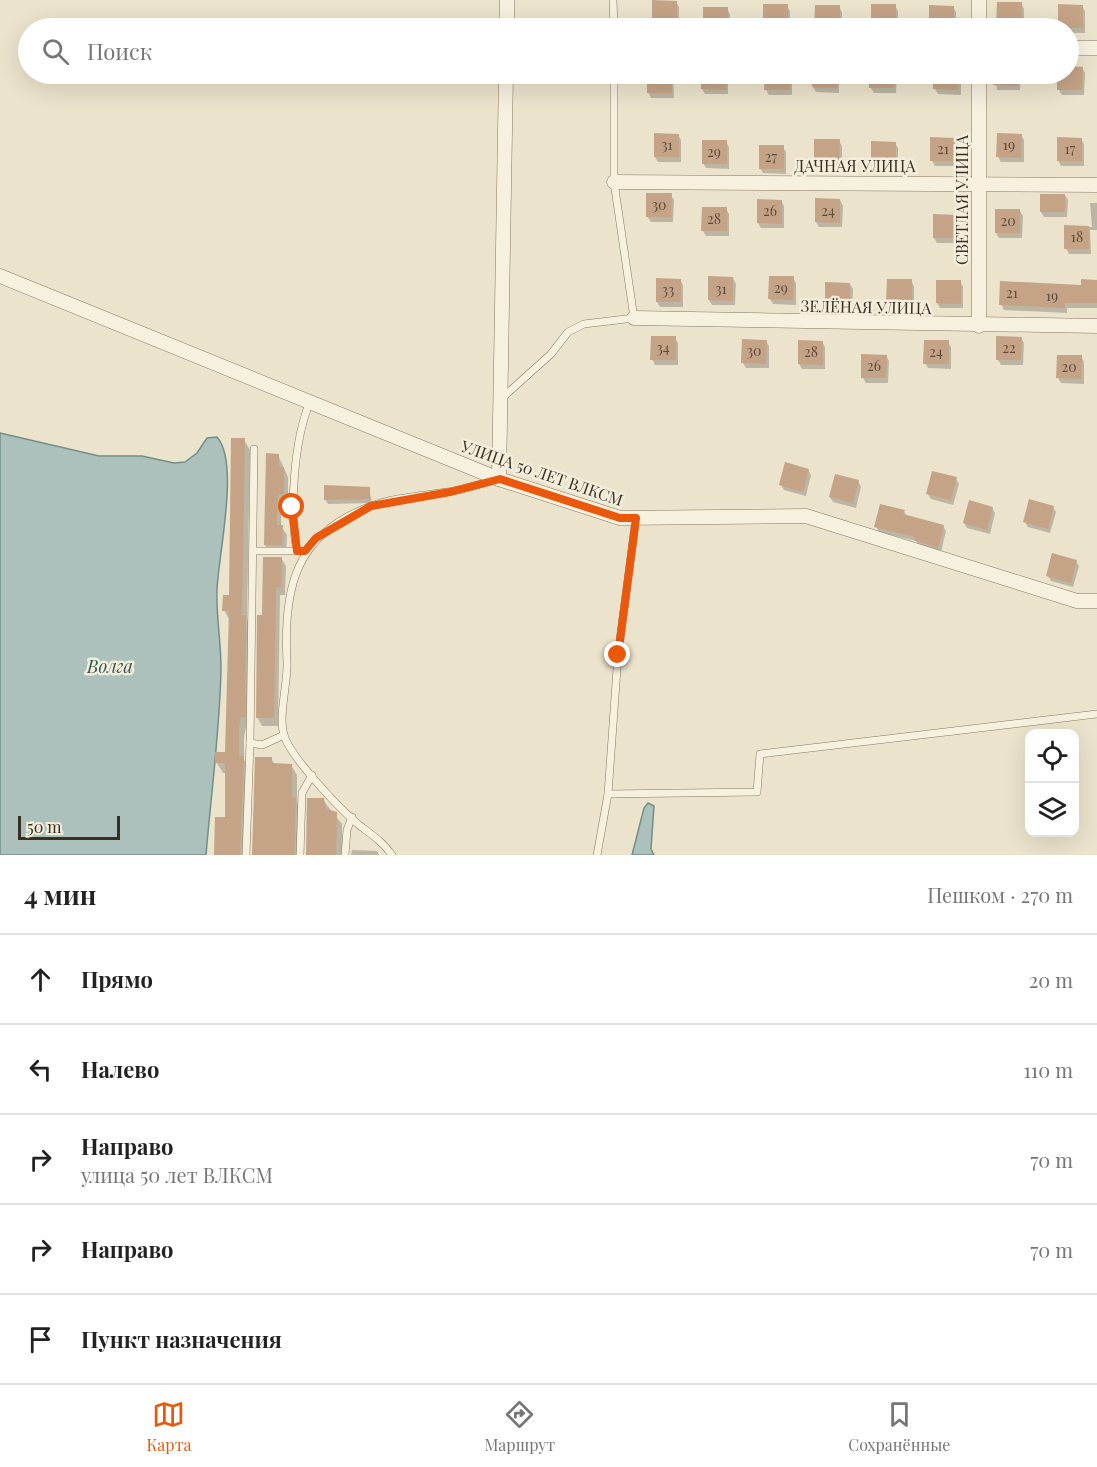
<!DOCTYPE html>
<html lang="ru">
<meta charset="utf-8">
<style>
body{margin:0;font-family:"Playfair Display",serif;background:#f2f2f2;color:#222}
.controls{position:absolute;right:18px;bottom:18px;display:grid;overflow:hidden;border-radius:12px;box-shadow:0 6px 24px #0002}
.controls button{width:54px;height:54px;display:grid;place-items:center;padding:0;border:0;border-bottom:2px solid #e0e0e0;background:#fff;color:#222;font:30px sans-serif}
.scale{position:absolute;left:18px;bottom:15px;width:102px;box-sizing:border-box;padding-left:6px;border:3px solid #392f23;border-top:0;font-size:16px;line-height:21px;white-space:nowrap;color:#392f23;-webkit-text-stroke:4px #f3eddb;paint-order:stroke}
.stop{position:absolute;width:18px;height:18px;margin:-14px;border:4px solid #ea580c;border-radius:50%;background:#fff}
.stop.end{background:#ea580c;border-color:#fff;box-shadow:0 2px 6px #0008}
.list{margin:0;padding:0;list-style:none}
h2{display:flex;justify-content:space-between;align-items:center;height:78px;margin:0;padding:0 24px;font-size:26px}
h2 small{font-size:20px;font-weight:400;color:#767676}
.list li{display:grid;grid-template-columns:39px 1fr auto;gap:18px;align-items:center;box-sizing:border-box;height:90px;padding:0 24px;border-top:2px solid #e0e0e0}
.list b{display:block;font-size:22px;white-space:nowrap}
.list p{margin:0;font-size:20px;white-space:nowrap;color:#767676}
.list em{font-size:20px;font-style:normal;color:#767676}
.icon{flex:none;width:33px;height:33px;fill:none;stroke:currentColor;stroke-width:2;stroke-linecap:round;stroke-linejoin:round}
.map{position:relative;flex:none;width:1097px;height:855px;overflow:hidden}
.search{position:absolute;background:#fff;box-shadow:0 6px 24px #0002;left:18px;right:18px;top:18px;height:66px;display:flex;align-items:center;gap:15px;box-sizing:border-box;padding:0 21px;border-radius:33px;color:#767676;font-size:22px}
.sheet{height:528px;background:#fff}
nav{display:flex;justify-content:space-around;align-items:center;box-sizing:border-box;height:84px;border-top:2px solid #e0e0e0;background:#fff;font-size:16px;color:#767676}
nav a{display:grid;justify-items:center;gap:3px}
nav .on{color:#ea580c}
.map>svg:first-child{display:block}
</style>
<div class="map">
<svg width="1097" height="855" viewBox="0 0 1097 855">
<rect width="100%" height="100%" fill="#ebe3cc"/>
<g fill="#acc1bb" stroke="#738e89" stroke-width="1.5">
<path d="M0 433 99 456H142L174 463 185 462 197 453 207 438 217 437C240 463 218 556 217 590 216 616 221 642 221 668 220 729 211 794 206 855H0Z"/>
<polygon points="648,803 654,806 651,849 654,855 632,855 644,808"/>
</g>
<g fill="#0003">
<polygon points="676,2 679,7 679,28 656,28 653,24"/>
<polygon points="1021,3 1024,9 1024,28 1000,28 998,25"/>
<polygon points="765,5 787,6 790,11 790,28 765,28"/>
<polygon points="816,6 839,7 842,12 842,28 816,28"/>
<polygon points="895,6 898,11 898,28 873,28"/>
<polygon points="1082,6 1085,11 1085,33 1068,33 1068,28 1060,28"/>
<polygon points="930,7 953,7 956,12 956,28 930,28"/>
<polygon points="704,9 727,9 730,14 730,28 704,28"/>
<polygon points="1082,68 1085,73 1084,95 1062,95 1059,90 1059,74 1068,74"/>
<polygon points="649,74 673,74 674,98 651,98 648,92"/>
<polygon points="702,74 728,74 728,94 705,94 702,89"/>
<polygon points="766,74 792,74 792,95 769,95 766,90"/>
<polygon points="813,74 839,74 839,93 816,92 813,87"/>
<polygon points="871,74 897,74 896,93 874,93 871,88"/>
<polygon points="935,74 961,74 961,95 938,94 935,89"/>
<polygon points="995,74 1021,74 1020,90 997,90"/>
<polygon points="678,135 681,140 681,162 658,162 655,157"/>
<polygon points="1021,135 1024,140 1024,162 1001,162 998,157"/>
<polygon points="955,139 958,144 958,166 935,166 932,161"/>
<polygon points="1081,139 1084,144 1084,166 1061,166 1058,160"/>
<polygon points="839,141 842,146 842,168 819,168 816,162"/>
<polygon points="726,142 729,147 729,169 706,168 703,163"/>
<polygon points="895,143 898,148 898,170 875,170 872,165"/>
<polygon points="783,147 786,152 786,174 763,173 760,168"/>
<polygon points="671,195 674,200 673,222 651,222 647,216"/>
<polygon points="1065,195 1068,200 1067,217 1044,217 1041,212"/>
<polygon points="840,200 843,206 842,227 819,227 816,222"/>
<polygon points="781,201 784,206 784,228 761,228 758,223"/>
<polygon points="1090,203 1097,203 1097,230 1090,230 1091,254 1069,254 1066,248 1066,227 1092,227"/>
<polygon points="726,209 729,214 729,236 706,236 703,231"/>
<polygon points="1020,211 1023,216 1022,238 999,238 996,233"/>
<polygon points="957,216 960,221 960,243 937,243 934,238"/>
<polygon points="770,277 793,278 796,283 796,305 773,304 770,299"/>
<polygon points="733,278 736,284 735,305 712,305 709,300"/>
<polygon points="680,280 683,285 683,307 660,307 657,302"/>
<polygon points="911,281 914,286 914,308 891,307 888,302"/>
<polygon points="960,281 963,287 963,308 940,308 937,303"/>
<polygon points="1097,281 1097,308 1067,308 1067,313 1004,310 1001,304"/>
<polygon points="850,284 853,289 852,311 830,311 826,305"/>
<polygon points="675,338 678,343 678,365 655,365 652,359"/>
<polygon points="1021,338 1024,343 1023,365 1001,365 998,360"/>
<polygon points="766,341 769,346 769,368 746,368 743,363"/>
<polygon points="822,342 825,347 825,369 802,369 799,364"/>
<polygon points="948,342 951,347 951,369 928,368 925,363"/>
<polygon points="886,356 889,361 888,383 866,383 863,378"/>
<polygon points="1081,356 1084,362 1084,384 1061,383 1058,378"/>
<polygon points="244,440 250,450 247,619 251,626 250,727 246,727 244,737 244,760 249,768 246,855 216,855 226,819 227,773 223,773 217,763 227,754 230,621 224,610 231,596"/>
<polygon points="278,455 288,477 288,502 282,502 281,526 287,535 286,552 270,553 265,545"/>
<polygon points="808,470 811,475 806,496 784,490 781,485"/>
<polygon points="956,479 959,484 953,505 931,499 928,494"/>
<polygon points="858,481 861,487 856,508 833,502 830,497"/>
<polygon points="369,488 372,503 328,504 325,499"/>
<polygon points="1053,507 1056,512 1050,533 1028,527 1025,522"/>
<polygon points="992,508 995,513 990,534 967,528 964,523"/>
<polygon points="904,511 907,517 943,526 946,531 941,552 919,545 916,541 879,532 876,526"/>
<polygon points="281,558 286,566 285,595 280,595 278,726 262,726 257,717 263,616"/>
<polygon points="1076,561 1079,566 1073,587 1051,581 1048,576"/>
<polygon points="271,758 275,765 291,765 297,775 297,802 301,810 300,855 253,855"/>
<polygon points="323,800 342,824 342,855 307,855"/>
<polygon points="352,850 377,851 379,855 351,855"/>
</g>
<g fill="#c5a386">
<polygon points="652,0 677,1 677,25 652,24"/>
<polygon points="997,2 1022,2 1021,26 996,25"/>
<polygon points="763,4 788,4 788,28 763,27"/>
<rect x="871" y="4" width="25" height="24"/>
<polygon points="1058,4 1083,5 1083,28 1058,28"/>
<polygon points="815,5 840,5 840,28 814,28"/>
<polygon points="929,5 954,6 954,28 929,28"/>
<rect x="703" y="7" width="25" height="21"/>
<polygon points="1068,66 1083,67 1082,90 1057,90 1057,74 1068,74"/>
<rect x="647" y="74" width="25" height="19"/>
<polygon points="701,74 726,74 726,90 701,89"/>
<polygon points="765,74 790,74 790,90 764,90"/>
<polygon points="812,74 837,74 837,88 812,87"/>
<rect x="869" y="74" width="25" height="14"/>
<polygon points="933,74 959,74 958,90 933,89"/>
<polygon points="993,74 1018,74 1018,86 993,85"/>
<polygon points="654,133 679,134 679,157 654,157"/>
<polygon points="997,133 1022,134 1021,158 996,157"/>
<polygon points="930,137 956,138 955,161 930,161"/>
<polygon points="1057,137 1082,138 1082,161 1057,161"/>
<polygon points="814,139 840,139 839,163 814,163"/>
<rect x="702" y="140" width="25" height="24"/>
<polygon points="871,141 896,142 896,165 871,165"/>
<rect x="759" y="145" width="25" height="24"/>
<polygon points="646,193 672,193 671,217 646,217"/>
<rect x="1040" y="194" width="25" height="18"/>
<polygon points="815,198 840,199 840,223 815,222"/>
<polygon points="757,199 782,200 782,224 757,223"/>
<polygon points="702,207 727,207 727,231 701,231"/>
<rect x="995" y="209" width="25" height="24"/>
<polygon points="933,214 958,215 958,238 933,238"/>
<polygon points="1064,225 1089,226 1089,249 1064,249"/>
<polygon points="708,276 733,277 733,301 708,300"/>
<polygon points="769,276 794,276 793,300 768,299"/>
<polygon points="656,278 681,279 681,302 656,302"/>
<polygon points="887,279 912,279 912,303 886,303"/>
<polygon points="1081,279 1097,280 1097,303 1065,303 1065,308 999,305 1000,281 1081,285"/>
<polygon points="936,280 961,280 961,304 936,303"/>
<polygon points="825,282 850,283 850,306 825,306"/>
<polygon points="651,336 676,336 676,360 650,360"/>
<polygon points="996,336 1022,337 1021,360 996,360"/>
<polygon points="742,339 767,340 766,364 741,363"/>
<polygon points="798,340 823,341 823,365 798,364"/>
<polygon points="924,340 949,340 949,364 923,364"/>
<polygon points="861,354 887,355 886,378 861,378"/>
<polygon points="1057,355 1082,355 1081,379 1056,378"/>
<polygon points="231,438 245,438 242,615 246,615 245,717 241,717 239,726 239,756 244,756 240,855 214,855 215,817 225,817 225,763 215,763 215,752 225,752 229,611 222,611 223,595 229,595"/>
<polygon points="266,453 279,454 279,467 284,467 284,494 278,494 277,525 283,525 282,545 264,545"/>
<polygon points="785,462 809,469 803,492 779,485"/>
<polygon points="932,471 957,477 951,500 926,494"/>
<polygon points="835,474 859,480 853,503 829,497"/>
<polygon points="324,485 370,487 370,499 324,500"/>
<polygon points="1029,499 1054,506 1048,529 1023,522"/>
<polygon points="969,500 993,507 987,530 963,523"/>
<polygon points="880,504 905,510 903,514 944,525 938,548 914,540 915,537 874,527"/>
<polygon points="1052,553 1077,560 1071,583 1046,576"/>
<polygon points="263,557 282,557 281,588 276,587 274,718 256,718 257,615 262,615"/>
<polygon points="255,757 272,757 272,763 292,764 292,798 296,798 294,855 252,855"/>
<polygon points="307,798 324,798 326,809 337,812 336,855 306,855"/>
</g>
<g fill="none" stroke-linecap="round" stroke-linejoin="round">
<defs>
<g id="service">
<polyline points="613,0 614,28"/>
<polyline points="502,398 551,354 568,332 584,324 634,318 614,182 614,74"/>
<polyline points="253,551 301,551"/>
<path d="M297 551C289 512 294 439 310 402"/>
<polyline points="250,743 254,449"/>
<polyline points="608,794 757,792 760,754 1097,714"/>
<polyline points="246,855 250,743 262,745 284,735"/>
<polyline points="300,855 302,793 312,775"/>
<polyline points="345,855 347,830 352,817"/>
<path d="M392 855C382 841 372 835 359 825 341 810 290 757 284 735 278 716 288 683 287 662 283 588 295 534 371 506 395 497 422 496 447 492 463 490 480 484 495 480"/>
<polyline points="597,855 608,794 618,655 636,518"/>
</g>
<g id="minor">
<polyline points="507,28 507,0"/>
<polyline points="979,28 979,0"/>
<polyline points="1068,48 1097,48"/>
<polyline points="979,74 979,326"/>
<polyline points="614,182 1097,185"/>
<polyline points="0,276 499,479 620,518 806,516 1077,601 1097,601"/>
<polyline points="634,318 1097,326"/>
<polyline points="499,479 506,74"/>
</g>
</defs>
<use href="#service" stroke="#877761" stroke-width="8"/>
<use href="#minor" stroke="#877761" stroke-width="15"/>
<use href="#service" stroke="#f6f0df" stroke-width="7"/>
<use href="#minor" stroke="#f6f0df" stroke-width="14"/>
</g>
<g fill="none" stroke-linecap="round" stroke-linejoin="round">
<polyline stroke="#ea580c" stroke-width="8" points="292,507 297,551 305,551 316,538 371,506 450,492 500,479 620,518 636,518 618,655"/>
</g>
<g text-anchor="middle" stroke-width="5" stroke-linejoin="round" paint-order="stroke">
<g font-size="14" fill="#5c4c3c">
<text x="667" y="150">31</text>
<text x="1009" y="150">19</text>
<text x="943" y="154">21</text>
<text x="1070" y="154">17</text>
<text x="714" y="157">29</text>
<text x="771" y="162">27</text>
<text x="659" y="210">30</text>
<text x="770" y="216">26</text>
<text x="828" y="216">24</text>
<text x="714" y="224">28</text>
<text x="1008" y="226">20</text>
<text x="1077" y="242">18</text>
<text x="781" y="293">29</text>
<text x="721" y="294">31</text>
<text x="668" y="295">33</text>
<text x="1012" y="298">21</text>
<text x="1052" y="301">19</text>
<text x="663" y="353">34</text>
<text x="1009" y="353">22</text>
<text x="754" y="356">30</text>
<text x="811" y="357">28</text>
<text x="936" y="357">24</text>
<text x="874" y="371">26</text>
<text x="1069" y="372">20</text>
</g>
<g font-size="16" fill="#392f23" stroke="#f3eddb">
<text x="855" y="172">ДАЧНАЯ УЛИЦА</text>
<text transform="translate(962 200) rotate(-90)" y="6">СВЕТЛАЯ УЛИЦА</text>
<text transform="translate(866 307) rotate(1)" y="6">ЗЕЛЁНАЯ УЛИЦА</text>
<text transform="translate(542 473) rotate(19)" y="6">УЛИЦА 50 ЛЕТ ВЛКСМ</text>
</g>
<g font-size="18" font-style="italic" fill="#345756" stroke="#f3eddb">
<text x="110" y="673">Волга</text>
</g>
</g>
</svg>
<div class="controls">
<button><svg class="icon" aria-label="locate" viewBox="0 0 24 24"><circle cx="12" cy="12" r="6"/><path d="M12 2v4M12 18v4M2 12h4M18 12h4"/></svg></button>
<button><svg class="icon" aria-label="layers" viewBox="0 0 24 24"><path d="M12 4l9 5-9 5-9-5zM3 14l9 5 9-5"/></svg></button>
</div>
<div class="scale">50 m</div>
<div class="stop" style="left:292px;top:507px"></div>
<div class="stop end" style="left:618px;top:655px"></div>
<div class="search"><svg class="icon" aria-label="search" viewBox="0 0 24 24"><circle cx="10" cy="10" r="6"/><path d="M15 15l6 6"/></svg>Поиск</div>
</div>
<section class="sheet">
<h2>4 мин<small>Пешком · 270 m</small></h2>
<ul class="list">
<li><svg class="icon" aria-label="ahead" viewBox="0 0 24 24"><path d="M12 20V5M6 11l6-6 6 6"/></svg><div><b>Прямо</b></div><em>20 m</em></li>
<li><svg class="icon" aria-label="left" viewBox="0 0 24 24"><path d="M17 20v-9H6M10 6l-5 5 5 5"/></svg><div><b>Налево</b></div><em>110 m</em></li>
<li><svg class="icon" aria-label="right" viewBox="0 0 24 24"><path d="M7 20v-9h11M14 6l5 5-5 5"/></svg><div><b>Направо</b><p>улица 50 лет ВЛКСМ</p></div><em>70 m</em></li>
<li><svg class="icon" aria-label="right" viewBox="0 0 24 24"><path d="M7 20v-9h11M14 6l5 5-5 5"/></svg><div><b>Направо</b></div><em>70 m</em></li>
<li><svg class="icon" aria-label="arrive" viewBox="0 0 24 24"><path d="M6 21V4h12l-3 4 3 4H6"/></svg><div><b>Пункт назначения</b></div></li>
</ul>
</section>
<nav>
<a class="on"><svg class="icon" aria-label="map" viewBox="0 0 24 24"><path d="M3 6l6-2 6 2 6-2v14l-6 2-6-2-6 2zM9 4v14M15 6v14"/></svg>Карта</a>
<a><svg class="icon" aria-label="directions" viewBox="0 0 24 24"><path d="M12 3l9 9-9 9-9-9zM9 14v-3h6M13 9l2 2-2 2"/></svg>Маршрут</a>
<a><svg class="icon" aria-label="saved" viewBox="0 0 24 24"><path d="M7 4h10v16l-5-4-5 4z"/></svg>Сохранённые</a>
</nav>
